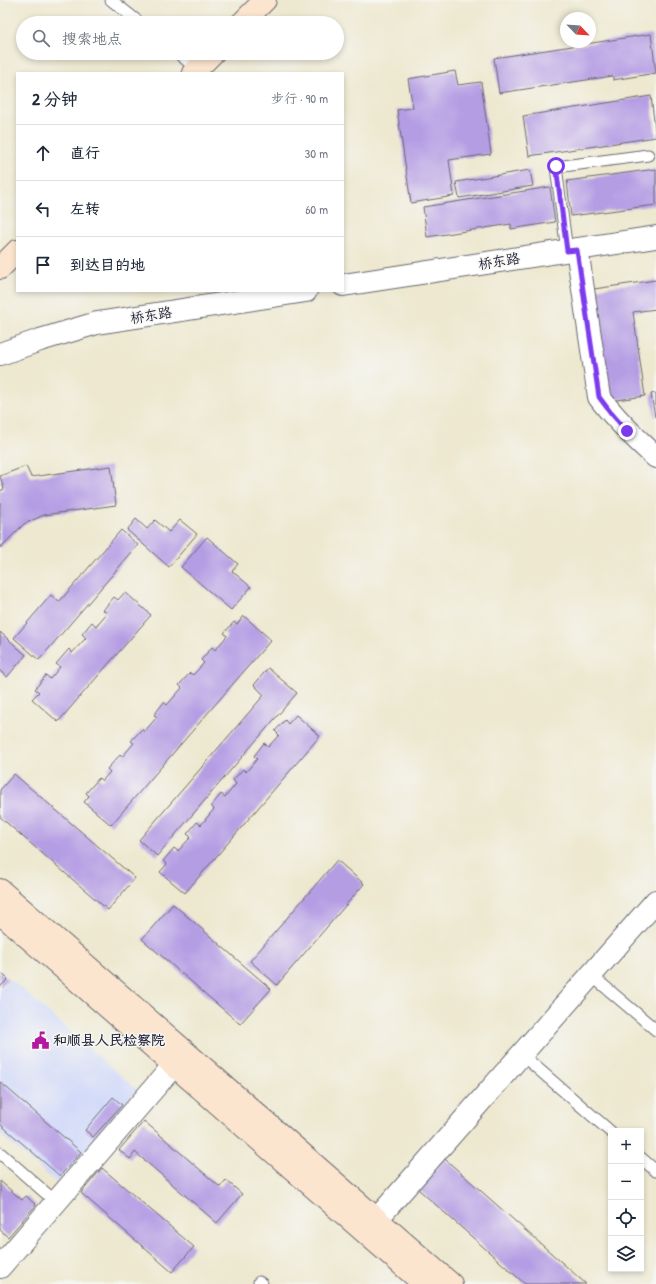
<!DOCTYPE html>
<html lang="zh">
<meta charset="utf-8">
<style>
body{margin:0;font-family:"Patrick Hand","LXGW WenKai TC",sans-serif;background:#f6f6f7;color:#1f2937}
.controls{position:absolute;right:12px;bottom:12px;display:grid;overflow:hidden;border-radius:0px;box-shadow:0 2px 6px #0003}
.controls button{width:36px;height:36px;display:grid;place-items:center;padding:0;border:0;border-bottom:1px solid #e0e1e3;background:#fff;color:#1f2937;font:20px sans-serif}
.compass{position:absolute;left:560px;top:12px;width:36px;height:36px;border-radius:50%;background:#fff;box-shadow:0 2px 6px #0003;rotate:115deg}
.stop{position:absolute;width:12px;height:12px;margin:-9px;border:3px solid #7c3aed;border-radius:50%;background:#fff}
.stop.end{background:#7c3aed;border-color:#fff;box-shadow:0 1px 4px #0008}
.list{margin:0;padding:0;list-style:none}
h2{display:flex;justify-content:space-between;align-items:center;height:52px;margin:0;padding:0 16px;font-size:17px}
h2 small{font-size:13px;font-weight:400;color:#747a83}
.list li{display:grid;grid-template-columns:26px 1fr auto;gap:12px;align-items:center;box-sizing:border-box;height:56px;padding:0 16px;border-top:1px solid #e0e1e3}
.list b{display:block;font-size:15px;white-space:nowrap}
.list em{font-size:13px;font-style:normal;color:#747a83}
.icon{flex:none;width:22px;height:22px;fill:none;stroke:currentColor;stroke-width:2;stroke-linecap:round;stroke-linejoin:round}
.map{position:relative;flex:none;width:656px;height:1284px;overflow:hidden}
.search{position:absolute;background:#fff;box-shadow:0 2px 6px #0003;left:16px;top:16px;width:328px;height:44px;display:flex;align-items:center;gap:10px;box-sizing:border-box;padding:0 14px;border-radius:22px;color:#747a83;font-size:15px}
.panel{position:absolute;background:#fff;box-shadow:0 2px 6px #0003;left:16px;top:72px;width:328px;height:220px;border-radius:0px}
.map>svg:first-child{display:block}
</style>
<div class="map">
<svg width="656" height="1284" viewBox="0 0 656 1284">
<rect width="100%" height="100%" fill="#f6f6f2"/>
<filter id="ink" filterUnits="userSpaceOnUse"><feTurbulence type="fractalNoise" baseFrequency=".025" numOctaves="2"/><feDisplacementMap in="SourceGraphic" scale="8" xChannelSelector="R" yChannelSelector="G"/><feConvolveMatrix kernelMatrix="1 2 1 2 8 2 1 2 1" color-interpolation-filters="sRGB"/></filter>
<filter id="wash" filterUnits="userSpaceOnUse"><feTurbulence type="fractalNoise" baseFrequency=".012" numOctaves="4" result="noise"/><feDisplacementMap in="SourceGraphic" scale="16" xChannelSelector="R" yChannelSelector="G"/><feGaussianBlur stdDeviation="0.9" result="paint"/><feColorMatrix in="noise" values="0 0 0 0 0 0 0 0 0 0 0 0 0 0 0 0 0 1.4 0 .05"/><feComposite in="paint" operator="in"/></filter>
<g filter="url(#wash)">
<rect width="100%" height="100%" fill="#ede8cf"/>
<polygon fill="#d1d9f9" points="10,979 137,1090 57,1183 0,1134 0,990"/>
<g id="blocks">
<g fill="#b59de4">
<polygon points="651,34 656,73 613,80 613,76 499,93 494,58"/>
<polygon points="455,71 458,85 481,82 491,154 449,160 454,196 411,203 397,110 413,108 408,79"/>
<polygon points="651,96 656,137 529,156 523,116"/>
<polygon points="656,169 656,205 571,216 567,181"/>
<polygon points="530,170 533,186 459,198 456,182"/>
<polygon points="550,187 555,222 511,229 511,224 427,237 423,207"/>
<polygon points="656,280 656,309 633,312 645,396 610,401 594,289"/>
<polygon points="656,393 656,417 655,417 651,394"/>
<polygon points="26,466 31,477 111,466 116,505 44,515 24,524 0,548 0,491 4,489 0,476"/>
<polygon points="136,519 147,529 155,520 169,532 180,520 197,534 169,567 127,530"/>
<polygon points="121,530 138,545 39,660 14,638 51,595 59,602"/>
<polygon points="207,537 238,564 232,571 251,587 231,610 181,567"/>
<polygon points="125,592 151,615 58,722 32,699 39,692 35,689 46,675 50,679 60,667 56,664 69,649 72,653 86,638 82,634 92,622 96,626 107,613 103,610 114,597 118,600"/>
<polygon points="244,616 271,640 111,825 84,802 89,796 86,793 99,778 102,781 110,772 107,769 120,755 122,757 134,743 131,741 142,729 144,732 157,717 154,715 164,702 167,705 182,688 179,685 190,673 193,675 204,663 201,660 212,647 215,650 227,636 224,633 234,622 237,624"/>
<polygon points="0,632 26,655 7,677 0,671"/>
<polygon points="268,668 297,693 157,856 139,840 264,695 254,685"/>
<polygon points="296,715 320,736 185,893 160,872 167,864 163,861 174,848 178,851 191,837 187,834 197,822 201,825 214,809 211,806 221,794 225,797 236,784 233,780 243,769 246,772 257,759 254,756 264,743 268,747 279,735 275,731 285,720 288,724"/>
<polygon points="14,774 135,878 108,910 0,817 0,790"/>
<polygon points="337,860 364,884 277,985 250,961"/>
<polygon points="173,904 271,989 240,1024 142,939"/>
<polygon points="0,972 8,979 0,987"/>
<polygon points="0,1082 81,1152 60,1176 0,1124"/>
<polygon points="113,1097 122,1105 93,1137 85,1130"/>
<polygon points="144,1121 220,1187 226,1180 242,1194 217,1223 135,1152 130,1159 119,1150"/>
<polygon points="445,1159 586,1284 525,1284 418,1189"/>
<polygon points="102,1168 194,1247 172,1272 81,1193"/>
<polygon points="0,1181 22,1200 26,1196 36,1205 8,1237 0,1230"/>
</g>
</g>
</g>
<g filter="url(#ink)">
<use href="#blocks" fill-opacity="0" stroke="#69676f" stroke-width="1"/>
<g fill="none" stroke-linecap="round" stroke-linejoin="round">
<defs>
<g id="lane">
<polyline points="111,0 140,23"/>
<polyline points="178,53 197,69"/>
<polyline points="567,251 556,167 648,155"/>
<polyline points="591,975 656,1030"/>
<polyline points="521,1054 611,1132"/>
<polyline points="0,1153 56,1202"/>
<polyline points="641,1158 656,1171"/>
<polyline points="259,1282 262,1284"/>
</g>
<g id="street">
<path d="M577 249 599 397C616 420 635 438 656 457"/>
<polyline points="343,285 656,237"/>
<polyline points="0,354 40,340 97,323 306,291"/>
<polyline points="377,1219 656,901"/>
<polyline points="0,1267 174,1065"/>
</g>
<g id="secondary">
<polyline points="242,23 265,0"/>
<polyline points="193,73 213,53"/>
<polyline points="0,268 17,251"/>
<polyline points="0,890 451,1284"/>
<polyline points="0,913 424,1284"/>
</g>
</defs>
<use href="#lane" stroke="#69676f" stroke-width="13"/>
<use href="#street" stroke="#69676f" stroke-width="24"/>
<use href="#secondary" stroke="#69676f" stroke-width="24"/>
<use href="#lane" stroke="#fff" stroke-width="11"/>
<use href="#street" stroke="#fff" stroke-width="22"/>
<use href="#secondary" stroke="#fbe5cf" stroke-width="22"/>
</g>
</g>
<g fill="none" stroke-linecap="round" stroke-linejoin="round" filter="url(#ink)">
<polyline stroke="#7c3aed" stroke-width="5" points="556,166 567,251 577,250 599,397 611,413 627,431"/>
</g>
<defs>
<symbol id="civic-bare" viewBox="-9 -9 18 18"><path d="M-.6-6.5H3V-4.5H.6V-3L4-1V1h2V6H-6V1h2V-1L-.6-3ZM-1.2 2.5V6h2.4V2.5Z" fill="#b5179e" stroke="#f6f6f2" stroke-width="2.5" paint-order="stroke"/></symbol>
</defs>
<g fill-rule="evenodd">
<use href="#civic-bare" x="28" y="1028" width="25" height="25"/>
</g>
<g text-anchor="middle" stroke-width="3" stroke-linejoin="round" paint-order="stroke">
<g font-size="14" fill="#22223b" stroke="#f6f6f2">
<text transform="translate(499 261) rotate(-9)" y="5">桥东路</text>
<text transform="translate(151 315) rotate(-9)" y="5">桥东路</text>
</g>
<g font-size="14" font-weight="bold" fill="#22223b" stroke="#f6f6f2" text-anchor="start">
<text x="53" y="1045">和顺县人民检察院</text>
</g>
</g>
</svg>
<div class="controls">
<button>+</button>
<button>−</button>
<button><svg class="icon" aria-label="locate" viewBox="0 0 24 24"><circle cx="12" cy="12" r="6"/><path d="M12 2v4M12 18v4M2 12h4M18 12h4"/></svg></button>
<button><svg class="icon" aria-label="layers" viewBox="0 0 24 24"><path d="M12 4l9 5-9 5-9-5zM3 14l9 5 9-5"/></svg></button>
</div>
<svg class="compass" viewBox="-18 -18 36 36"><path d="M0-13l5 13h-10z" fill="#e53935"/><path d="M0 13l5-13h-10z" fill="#747a83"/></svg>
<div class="stop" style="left:556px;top:166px"></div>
<div class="stop end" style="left:627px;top:431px"></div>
<div class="search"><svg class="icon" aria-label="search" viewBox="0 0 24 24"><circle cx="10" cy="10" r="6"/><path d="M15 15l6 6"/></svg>搜索地点</div>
<section class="panel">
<h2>2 分钟<small>步行 · 90 m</small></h2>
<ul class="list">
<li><svg class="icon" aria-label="ahead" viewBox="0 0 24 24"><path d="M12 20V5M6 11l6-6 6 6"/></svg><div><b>直行</b></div><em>30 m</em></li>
<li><svg class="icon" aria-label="left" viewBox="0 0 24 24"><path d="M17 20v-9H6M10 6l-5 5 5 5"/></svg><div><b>左转</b></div><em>60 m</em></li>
<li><svg class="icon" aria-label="arrive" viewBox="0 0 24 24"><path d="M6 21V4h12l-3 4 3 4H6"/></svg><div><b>到达目的地</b></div></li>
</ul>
</section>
</div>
